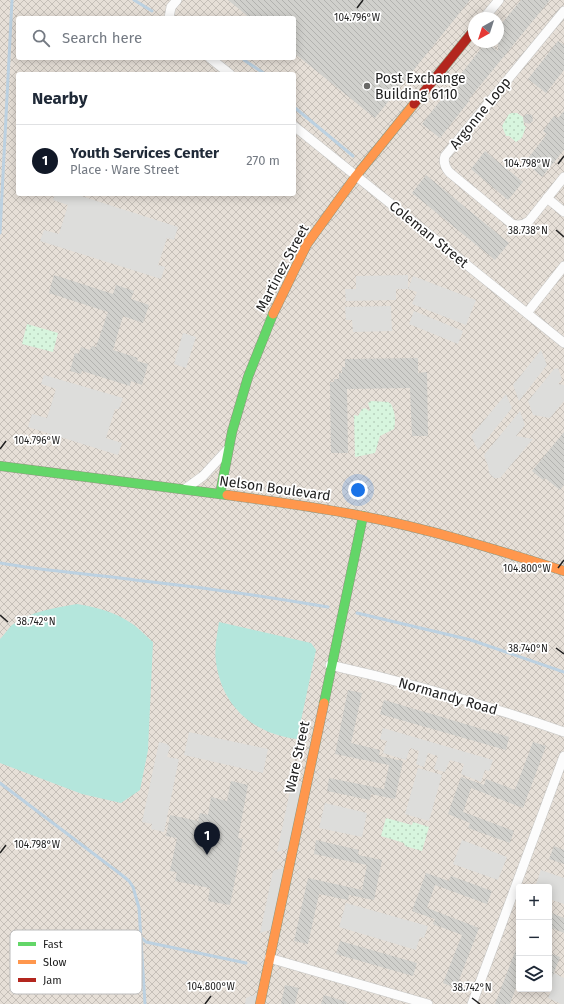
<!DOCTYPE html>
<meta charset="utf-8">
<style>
body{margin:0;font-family:"Fira Sans",sans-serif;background:#f6f6f7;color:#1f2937}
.controls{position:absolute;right:12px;bottom:12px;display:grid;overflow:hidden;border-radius:4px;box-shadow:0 2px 10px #0003}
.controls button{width:36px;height:36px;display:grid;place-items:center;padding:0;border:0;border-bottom:1px solid #e0e1e3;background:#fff;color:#1f2937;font:20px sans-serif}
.compass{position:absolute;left:468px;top:12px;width:36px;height:36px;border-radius:50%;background:#fff;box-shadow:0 2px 10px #0003;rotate:219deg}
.you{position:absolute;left:358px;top:490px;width:14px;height:14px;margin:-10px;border:3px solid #fff;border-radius:50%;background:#1a73e8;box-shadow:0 0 0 6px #1a73e833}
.badge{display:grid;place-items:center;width:26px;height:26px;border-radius:50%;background:#111827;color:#fff;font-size:13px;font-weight:700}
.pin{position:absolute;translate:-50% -33px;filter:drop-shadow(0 1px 2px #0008)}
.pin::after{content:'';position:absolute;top:21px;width:14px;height:12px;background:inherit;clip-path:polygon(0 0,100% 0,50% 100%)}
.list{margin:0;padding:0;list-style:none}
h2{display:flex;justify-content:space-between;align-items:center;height:52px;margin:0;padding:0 16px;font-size:17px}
h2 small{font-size:13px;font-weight:400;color:#747a83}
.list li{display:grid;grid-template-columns:26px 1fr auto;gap:12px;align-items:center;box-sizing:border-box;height:72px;padding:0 16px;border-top:1px solid #e0e1e3}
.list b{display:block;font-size:15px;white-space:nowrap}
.list p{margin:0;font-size:13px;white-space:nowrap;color:#747a83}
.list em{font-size:13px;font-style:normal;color:#747a83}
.icon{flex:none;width:22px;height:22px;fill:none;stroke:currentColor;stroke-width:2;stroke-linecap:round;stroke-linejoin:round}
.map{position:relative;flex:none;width:564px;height:1004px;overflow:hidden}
.search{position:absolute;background:#fff;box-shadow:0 2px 10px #0003;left:16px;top:16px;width:280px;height:44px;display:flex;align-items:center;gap:10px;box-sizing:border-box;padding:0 14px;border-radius:4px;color:#747a83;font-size:15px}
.panel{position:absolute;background:#fff;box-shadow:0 2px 10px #0003;left:16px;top:72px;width:280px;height:124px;border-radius:4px}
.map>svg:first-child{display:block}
</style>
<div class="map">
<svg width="564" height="1004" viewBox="0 0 564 1004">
<defs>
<pattern id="military-cross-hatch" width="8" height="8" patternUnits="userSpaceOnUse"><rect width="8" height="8" fill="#e6dfd7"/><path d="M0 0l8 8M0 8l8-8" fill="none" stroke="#c5bfb8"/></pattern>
<pattern id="park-dots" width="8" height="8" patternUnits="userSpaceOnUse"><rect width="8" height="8" fill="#d7f5de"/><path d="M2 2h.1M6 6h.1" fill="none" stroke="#b8d2be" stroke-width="1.8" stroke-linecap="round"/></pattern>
<pattern id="building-back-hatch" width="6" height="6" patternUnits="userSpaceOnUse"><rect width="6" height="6" fill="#d0d0cc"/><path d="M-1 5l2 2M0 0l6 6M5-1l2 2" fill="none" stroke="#b2b2af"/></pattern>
</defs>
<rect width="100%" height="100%" fill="#eeeee9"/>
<path fill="url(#military-cross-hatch)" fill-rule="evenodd" d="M0 0H564V1004H0ZM18 18H294V58H18ZM474 18H498V42H474ZM18 74H294V194H18ZM519 887H549V989H519Z"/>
<g fill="url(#park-dots)">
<polygon points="512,113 517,113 523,117 524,126 526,126 522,138 516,142 509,136 506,136 502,126 509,114"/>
<polygon points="27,324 58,333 53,352 22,344"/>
<path d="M371 401 388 402 391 404C395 412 396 420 394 429L380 436 375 453 355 457 354 415 358 416 362 409 365 408 369 411 370 409 368 403Z"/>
<polygon points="386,818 412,825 413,822 429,827 422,851 405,846 404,843 381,836"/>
</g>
<g fill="#b4e6dc">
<path d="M77 604C96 607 115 612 131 623 139 628 146 636 153 642L148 750 140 790 121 803 82 794 0 763V639C4 635 8 629 12 625 31 611 55 608 77 604Z"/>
<path d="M219 622 311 643 316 650 297 739C254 734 222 707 216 662 214 650 217 635 219 622Z"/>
</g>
<g fill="#dddddb">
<polygon points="55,194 75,194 178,227 174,240 167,238 158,265 165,267 161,279 40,241 44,230 59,234 68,205 53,200"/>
<polygon points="408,275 408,289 396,289 396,300 346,301 345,289 356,289 356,276"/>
<polygon points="413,276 476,300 466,325 412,304 417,292 408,289"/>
<polygon points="391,306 392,331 353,332 352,320 346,320 345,307"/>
<polygon points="414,311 463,331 458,344 409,324"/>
<polygon points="183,333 196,337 186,368 174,364"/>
<polygon points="541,350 547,365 519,401 513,385"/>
<polygon points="558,368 562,379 558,384 564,385 564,401 550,418 533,415 528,401 554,369"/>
<polygon points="44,375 123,398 119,409 115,409 106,438 122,443 118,455 28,427 32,414 47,418 56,389 41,384"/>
<polygon points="506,394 512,408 478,450 471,436"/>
<polygon points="520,411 525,425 516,436 533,439 500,478 494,478 489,473 488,466 484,455"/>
<polygon points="383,728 493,760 489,771 485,770 481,782 461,774 464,764 450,760 445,772 434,769 438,756 434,755 428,753 424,767 416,764 419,751 410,748 406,760 383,753 387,741 380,739"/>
<polygon points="189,732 268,749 263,773 184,755"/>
<polygon points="159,742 167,744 170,747 167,757 179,759 164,832 151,829 152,824 142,822"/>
<polygon points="418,768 442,775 429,821 405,814"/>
<polygon points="306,782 293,847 277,852 291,786"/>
<polygon points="325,803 367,813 362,837 319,828"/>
<polygon points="462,840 507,857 498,880 453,864"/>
<polygon points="289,866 276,928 260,933 273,871"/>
<polygon points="541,870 564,878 564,904 549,899 549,887 535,887"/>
<polygon points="346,903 428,926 424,938 420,937 416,950 339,927"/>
<polygon points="554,973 564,978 564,1004 561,1004 548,998 553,987 549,985 549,983"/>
<polygon points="262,992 260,1004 245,1004 246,998"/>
</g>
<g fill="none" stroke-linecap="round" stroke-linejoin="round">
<g stroke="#bcd1e1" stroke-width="3">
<polyline points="134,0 152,11"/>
<polyline points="244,60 265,74"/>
<polyline points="294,107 353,156"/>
<polyline points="0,233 12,0"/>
<path d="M0 563C45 571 90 574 135 580 200 587 264 596 328 607"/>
<polyline points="357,613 471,640 564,672"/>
<polyline points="0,783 123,876 129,881 133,887 139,908 145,1004"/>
<polyline points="142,938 146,942 246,963"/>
</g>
</g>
<g fill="url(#building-back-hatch)">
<polygon points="228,0 470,0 375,118 294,53 294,18 250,18"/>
<polygon points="521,0 550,0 469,99 470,100 440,138 422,124 486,42 498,51 498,28"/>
<polygon points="558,41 564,45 564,70 546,93 528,79"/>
<polygon points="564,111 564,150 542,177 525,162 547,134 543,131 554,116 558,118"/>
<polygon points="527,114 532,115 533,121 529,124 524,122 523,117"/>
<polygon points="485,151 523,182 508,200 471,169"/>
<polygon points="426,175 509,243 495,260 412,193"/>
<polygon points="54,275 113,294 116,285 134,291 131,299 149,305 143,323 123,316 113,350 138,358 137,361 148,364 142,385 131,381 130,386 82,371 81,374 70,371 75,353 79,354 81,347 90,350 92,346 96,347 108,312 49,293"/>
<polygon points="418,358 418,373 427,372 428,436 412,436 410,388 347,389 348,453 331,453 330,382 334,382 334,379 339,379 339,373 342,373 342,367 345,367 345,359"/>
<polygon points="564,432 564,485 560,490 545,478 543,480 532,471"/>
<polygon points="348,690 362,693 351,743 380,750 379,756 403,761 395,799 371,794 370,800 327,791 329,778 384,789 389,765 335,754"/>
<polygon points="384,700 509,737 506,750 380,714"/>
<polygon points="533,742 546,746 523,808 471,788 463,812 514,831 510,843 468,828 470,823 448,814 461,777 484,785 486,779 515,790"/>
<polygon points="231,781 248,785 238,838 243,839 230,905 208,901 210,888 175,881 177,872 170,871 177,838 166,836 170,815 198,821 200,813 208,815 211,797 227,801"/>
<polygon points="316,840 359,850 358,855 382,860 374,900 349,895 348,900 319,894 308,944 294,941 308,878 362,890 367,865 314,854"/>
<polygon points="554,846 564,850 564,864 549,859"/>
<polygon points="426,873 449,881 451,876 492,891 487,904 435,885 427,908 479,928 456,988 443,983 462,935 433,924 435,919 412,911"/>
<polygon points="549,912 564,918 564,933 549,927"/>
<polygon points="340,941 417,963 413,976 336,954"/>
<polygon points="518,944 519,979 510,1004 495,1004"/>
<polygon points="549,953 560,957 550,983 549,983"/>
<polygon points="285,985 299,988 295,1004 281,1004"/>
<polygon points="324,995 347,1002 346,1004 321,1004"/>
</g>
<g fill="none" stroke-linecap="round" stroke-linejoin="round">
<defs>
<g id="street">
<path d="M564 11 445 156C443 162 445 167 449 172L512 224C518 226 524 225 529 221L564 177"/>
<polyline points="169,18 171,7 177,0"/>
<polyline points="484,18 499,0"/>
<polyline points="210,58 230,74"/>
<polyline points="294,126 564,343"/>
<polyline points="547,198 564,212"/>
<polyline points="527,313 564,266"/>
<polyline points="185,489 203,476 228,449"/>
<path d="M330 665C410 683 487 705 564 732"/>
<polyline points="269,958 428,1004"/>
<polyline points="472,1004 564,756"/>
</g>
<g id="fast">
<polyline points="0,466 227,495"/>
<polyline points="220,494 232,432 248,377 273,314"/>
<polyline points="324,703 363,516"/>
</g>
<g id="slow">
<polyline points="273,314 307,244 356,176 414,104"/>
<path d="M227 495C272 501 317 507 362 516 430 529 498 550 564 571"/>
<polyline points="260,1004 324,703"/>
</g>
<polyline id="jam" points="414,104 474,30"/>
</defs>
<use href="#street" stroke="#c7c7c5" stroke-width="10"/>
<use href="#fast" stroke="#919980" stroke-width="10"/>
<use href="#slow" stroke="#919980" stroke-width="10"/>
<use href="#jam" stroke="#919980" stroke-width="10"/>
<use href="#street" stroke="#fcfcfc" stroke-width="9"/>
<use href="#fast" stroke="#63d668" stroke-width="9"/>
<use href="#slow" stroke="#ff974d" stroke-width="9"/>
<use href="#jam" stroke="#b3261e" stroke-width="9"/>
</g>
<path fill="none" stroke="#202020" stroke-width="1.5" d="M357 8 363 0M558 164 564 156M556 230 564 237M0 449 6 441M558 568 564 560M0 615 8 622M556 648 564 654M0 853 6 845M472 998 480 1004M205 1004 211 996"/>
<circle fill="#686866" stroke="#fff" stroke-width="1.5" cx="367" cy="86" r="4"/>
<g text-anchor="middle" stroke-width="3.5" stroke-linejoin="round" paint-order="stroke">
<g font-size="14" fill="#202020" stroke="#fff" text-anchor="start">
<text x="375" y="83">Post Exchange<tspan x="375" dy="16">Building 6110</tspan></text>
</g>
<g font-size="14" fill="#202020" stroke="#fff">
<text transform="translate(480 113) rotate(-51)" y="5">Argonne Loop</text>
<text transform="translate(429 234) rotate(39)" y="5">Coleman Street</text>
<text transform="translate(282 268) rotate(-62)" y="5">Martinez Street</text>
<text transform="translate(275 488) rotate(8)" y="5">Nelson Boulevard</text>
<text transform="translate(448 696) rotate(16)" y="5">Normandy Road</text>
<text transform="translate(297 757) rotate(-78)" y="5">Ware Street</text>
</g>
</g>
<rect x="10" y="930" width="132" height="64" rx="6" fill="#fff" stroke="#bcbcbc" stroke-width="1"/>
<rect x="18" y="942" width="18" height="4" fill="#63d668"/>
<rect x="18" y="960" width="18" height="4" fill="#ff974d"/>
<rect x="18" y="978" width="18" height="4" fill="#b3261e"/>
<g font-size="11" fill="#202020">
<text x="43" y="948">Fast</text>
<text x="43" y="966">Slow</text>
<text x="43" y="984">Jam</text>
</g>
<g font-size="10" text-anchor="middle" fill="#202020" stroke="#fff" stroke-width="3.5" stroke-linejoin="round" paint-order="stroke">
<text x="357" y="21">104.796°W</text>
<text x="527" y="167">104.798°W</text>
<text x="528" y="234">38.738°N</text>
<text x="37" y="444">104.796°W</text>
<text x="527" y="572">104.800°W</text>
<text x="36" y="625">38.742°N</text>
<text x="528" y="652">38.740°N</text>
<text x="37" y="848">104.798°W</text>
<text x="211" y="990">104.800°W</text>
<text x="472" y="991">38.742°N</text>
</g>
</svg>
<div class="controls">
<button>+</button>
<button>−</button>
<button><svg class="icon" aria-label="layers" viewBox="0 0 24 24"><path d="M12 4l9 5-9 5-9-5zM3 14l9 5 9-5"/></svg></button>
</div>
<svg class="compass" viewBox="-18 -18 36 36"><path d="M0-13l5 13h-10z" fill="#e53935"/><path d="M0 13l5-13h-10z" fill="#747a83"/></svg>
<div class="you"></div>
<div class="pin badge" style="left:207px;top:855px">1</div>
<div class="search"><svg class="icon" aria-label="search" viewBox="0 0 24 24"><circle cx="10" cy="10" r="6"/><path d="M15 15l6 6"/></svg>Search here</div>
<section class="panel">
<h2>Nearby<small></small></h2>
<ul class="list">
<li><span class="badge">1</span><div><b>Youth Services Center</b><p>Place · Ware Street</p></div><em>270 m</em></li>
</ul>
</section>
</div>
